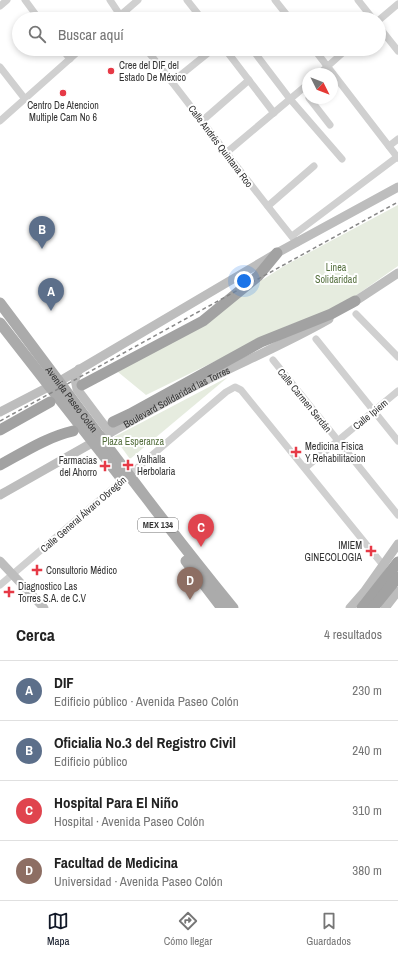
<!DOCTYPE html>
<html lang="es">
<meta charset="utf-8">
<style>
body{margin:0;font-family:"Archivo Narrow",sans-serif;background:#f2f2f2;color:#222}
.compass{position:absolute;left:302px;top:68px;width:36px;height:36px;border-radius:50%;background:#fff;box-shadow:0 2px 6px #0003;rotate:132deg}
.you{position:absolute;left:244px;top:281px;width:14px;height:14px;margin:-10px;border:3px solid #fff;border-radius:50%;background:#1a73e8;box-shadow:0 0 0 6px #1a73e833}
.badge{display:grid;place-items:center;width:26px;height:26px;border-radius:50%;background:#111827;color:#fff;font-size:13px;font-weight:700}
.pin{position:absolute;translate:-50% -33px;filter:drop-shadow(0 1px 2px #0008)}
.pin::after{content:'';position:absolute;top:21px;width:14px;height:12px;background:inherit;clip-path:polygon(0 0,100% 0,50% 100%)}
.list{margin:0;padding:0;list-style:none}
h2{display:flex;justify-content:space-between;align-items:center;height:52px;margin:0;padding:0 16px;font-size:17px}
h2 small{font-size:13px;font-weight:400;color:#767676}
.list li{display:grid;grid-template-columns:26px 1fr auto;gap:12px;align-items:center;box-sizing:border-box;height:60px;padding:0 16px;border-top:1px solid #e0e0e0}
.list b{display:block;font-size:15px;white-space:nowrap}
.list p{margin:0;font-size:13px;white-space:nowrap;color:#767676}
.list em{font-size:13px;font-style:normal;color:#767676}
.icon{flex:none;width:22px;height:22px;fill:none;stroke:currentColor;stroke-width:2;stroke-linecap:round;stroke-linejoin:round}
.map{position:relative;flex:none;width:398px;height:608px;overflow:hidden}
.search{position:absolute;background:#fff;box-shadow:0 2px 6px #0003;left:12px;right:12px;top:12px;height:44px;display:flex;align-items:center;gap:10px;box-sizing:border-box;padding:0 14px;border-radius:22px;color:#767676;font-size:15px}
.sheet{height:292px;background:#fff}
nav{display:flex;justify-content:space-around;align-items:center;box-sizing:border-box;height:56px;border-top:1px solid #e0e0e0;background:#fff;font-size:11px;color:#767676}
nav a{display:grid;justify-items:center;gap:2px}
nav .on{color:#111827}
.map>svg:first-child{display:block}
</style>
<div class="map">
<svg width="398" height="608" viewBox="0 0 398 608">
<rect width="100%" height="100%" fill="#fff"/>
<g fill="#e6ecdf">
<polygon points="398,205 398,266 351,299 322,313 287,326 146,395 118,372 284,266"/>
<polygon points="228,377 130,459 114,437"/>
</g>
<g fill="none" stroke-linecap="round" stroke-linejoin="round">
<g stroke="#d0d0d0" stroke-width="7">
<polyline points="25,0 39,19"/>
<polyline points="110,0 122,18"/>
<polyline points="187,0 202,19"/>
<polyline points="275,0 290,19"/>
<polyline points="358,0 373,19"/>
<polyline points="0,6 7,0"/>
<polyline points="116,19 138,0"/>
<polyline points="379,20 398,4"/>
<polyline points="379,27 398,51"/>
<polyline points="62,49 70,59"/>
<path d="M146 49C197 113 245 179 297 243"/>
<polyline points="225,49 274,113"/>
<polyline points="252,49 290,99 342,159"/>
<polyline points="314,49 398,158"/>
<polyline points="0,67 25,99"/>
<polyline points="319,74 347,49"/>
<polyline points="172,82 213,49"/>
<polyline points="309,98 330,125"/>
<polyline points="0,121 81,49"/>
<polyline points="202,121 249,80"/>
<polyline points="389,146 398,139"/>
<polyline points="226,153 308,84"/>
<polyline points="268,206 314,166"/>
<polyline points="292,236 397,157"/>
<polyline points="356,314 398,357"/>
<polyline points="316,339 398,441"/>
<polyline points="273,360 398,515"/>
<polyline points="305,468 398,391"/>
<polyline points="0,585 226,392 235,387 241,390 383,565"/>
</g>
<g stroke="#bdbdbd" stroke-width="9">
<polyline points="351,304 398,273"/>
<polyline points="79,369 75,379 77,389 110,433"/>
<polyline points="0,412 60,381 277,253 398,187"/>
<path id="s1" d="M0 495C62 460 123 425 185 391 232 366 282 346 329 319"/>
<polyline points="0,561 44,608"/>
<polyline points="350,608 364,592 398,544"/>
<polyline points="385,608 398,591"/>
</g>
<g stroke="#ababab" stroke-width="11">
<path id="s2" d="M0 303C77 405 152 509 233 608"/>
<polyline points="0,323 122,479"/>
<polyline points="186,561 222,608"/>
</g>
<g stroke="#a2a2a2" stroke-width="11">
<polyline points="82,385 203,321 258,276 277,253"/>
<polyline points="113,422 130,414 261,342 331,314 355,301"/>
<polyline points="0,430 50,402"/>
<path d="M0 465C24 452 47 437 73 431"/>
<polyline points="362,608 398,562"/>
<polyline points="373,608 398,577"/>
</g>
<polyline stroke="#888" stroke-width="1.5" stroke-dasharray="4 3" stroke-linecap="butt" points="0,421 398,202"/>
</g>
<g fill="#e63946" stroke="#fff" stroke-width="1.5">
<circle cx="111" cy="71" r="4"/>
<circle cx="63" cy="93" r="4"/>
<path d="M294 446h4v4h4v4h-4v4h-4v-4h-4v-4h4z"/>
<path d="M126 459h4v4h4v4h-4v4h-4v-4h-4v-4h4z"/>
<path d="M103 460h4v4h4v4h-4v4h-4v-4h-4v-4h4z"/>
<path d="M369 545h4v4h4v4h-4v4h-4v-4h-4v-4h4z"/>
<path d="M35 564h4v4h4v4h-4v4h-4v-4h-4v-4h4z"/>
<path d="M7 586h4v4h4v4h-4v4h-4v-4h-4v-4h4z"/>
</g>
<g text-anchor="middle" stroke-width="4" stroke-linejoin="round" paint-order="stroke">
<rect fill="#fff" stroke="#707070" stroke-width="1" x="138" y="518" width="40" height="14" rx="3"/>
<g font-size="9" font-weight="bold" fill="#333">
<text x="158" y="528">MEX 134</text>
</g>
<g font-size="10" fill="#333" stroke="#fff" text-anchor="start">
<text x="119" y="69">Cree del DIF del<tspan x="119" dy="12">Estado De México</tspan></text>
<text x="63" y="109" text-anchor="middle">Centro De Atencion<tspan x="63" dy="12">Multiple Cam No 6</tspan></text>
<text x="305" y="450">Medicina Fisica<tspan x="305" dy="12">Y Rehabilitacion</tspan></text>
<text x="137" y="463">Valhalla<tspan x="137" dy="12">Herbolaria</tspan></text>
<text x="97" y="464" text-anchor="end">Farmacias<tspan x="97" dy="12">del Ahorro</tspan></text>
<text x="362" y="549" text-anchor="end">IMIEM<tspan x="362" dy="12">GINECOLOGIA</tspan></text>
<text x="46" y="574">Consultorio Médico</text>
<text x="18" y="590">Diagnostico Las<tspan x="18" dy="12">Torres S.A. de C.V</tspan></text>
</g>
<g font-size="10" fill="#333" stroke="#fff">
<text transform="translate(221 146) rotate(53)" y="4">Calle Andrés Quintana Roo</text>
<text dy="4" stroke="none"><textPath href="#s1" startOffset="202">Boulevard Solidaridad las Torres</textPath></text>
<text dy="4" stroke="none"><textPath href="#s2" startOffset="120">Avenida Paseo Colón</textPath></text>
<text transform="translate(305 400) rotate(51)" y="4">Calle Carmen Serdán</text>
<text transform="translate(370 414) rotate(-39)" y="4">Calle Ipiem</text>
<text transform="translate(83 514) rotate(-41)" y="4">Calle General Álvaro Obregón</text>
</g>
<g font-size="10" fill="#56703f" stroke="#fff">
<text x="336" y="271">Linea<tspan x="336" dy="12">Solidaridad</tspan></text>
<text x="133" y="445">Plaza Esperanza</text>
</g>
</g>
</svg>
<svg class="compass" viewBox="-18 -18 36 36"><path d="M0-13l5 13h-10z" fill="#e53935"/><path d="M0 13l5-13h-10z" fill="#767676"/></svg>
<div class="you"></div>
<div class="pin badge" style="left:51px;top:311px;background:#5c6f8a">A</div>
<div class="pin badge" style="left:42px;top:249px;background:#5c6f8a">B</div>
<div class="pin badge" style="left:201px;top:547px;background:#e0444e">C</div>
<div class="pin badge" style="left:190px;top:600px;background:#8d6e63">D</div>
<div class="search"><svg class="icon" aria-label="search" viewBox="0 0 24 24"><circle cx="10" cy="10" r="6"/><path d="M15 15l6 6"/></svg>Buscar aquí</div>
</div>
<section class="sheet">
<h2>Cerca<small>4 resultados</small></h2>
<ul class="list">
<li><span class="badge" style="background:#5c6f8a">A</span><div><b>DIF</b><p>Edificio público · Avenida Paseo Colón</p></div><em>230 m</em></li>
<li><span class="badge" style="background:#5c6f8a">B</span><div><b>Oficialia No.3 del Registro Civil</b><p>Edificio público</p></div><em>240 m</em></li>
<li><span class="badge" style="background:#e0444e">C</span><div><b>Hospital Para El Niño</b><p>Hospital · Avenida Paseo Colón</p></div><em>310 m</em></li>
<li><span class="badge" style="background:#8d6e63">D</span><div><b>Facultad de Medicina</b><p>Universidad · Avenida Paseo Colón</p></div><em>380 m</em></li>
</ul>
</section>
<nav>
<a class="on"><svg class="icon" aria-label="map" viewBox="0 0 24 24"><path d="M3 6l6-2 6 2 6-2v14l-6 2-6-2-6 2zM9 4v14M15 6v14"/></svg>Mapa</a>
<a><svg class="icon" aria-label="directions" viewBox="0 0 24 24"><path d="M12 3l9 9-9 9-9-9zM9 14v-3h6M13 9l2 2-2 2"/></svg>Cómo llegar</a>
<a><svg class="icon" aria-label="saved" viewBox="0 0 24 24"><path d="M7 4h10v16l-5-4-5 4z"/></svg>Guardados</a>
</nav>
